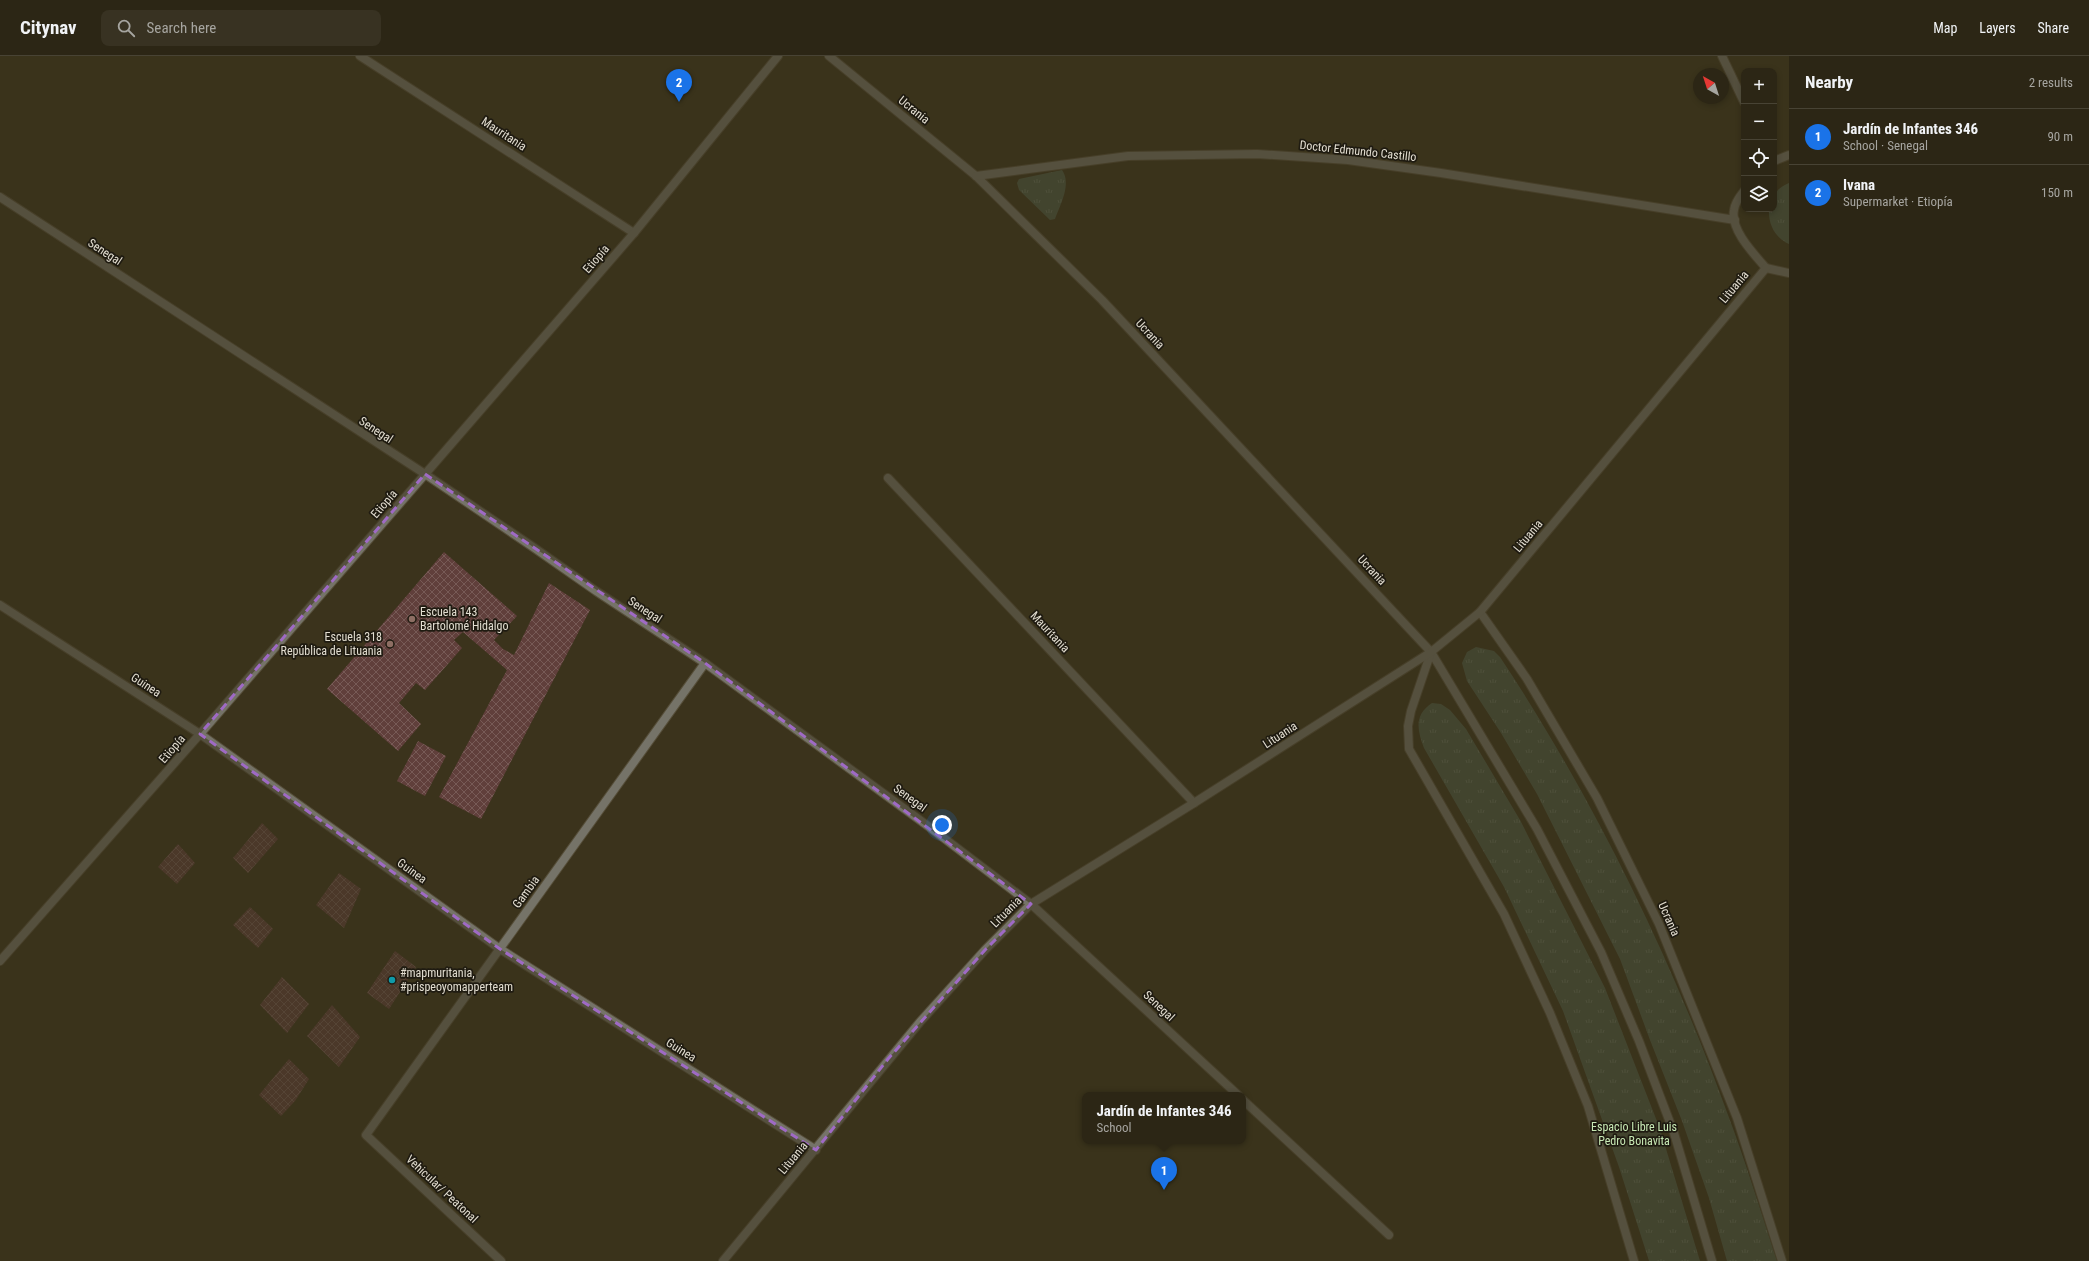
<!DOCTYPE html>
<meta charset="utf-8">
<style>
body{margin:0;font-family:"Roboto Condensed",sans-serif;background:#383222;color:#f1f3f6}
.controls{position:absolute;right:12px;top:12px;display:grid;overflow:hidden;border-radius:8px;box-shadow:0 2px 6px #0003}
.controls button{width:36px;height:36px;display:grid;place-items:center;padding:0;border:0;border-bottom:1px solid #484334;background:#2c2615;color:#f1f3f6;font:20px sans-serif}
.compass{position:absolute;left:1693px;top:12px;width:36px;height:36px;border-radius:50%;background:#2c2615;box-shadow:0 2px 6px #0003;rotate:321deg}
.you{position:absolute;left:942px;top:769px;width:14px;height:14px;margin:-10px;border:3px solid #fff;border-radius:50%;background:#1a73e8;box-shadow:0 0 0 6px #1a73e833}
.badge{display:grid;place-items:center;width:26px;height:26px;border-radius:50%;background:#1a73e8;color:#fff;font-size:13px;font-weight:700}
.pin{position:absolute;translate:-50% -33px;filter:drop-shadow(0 1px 2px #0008)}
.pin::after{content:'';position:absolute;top:21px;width:14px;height:12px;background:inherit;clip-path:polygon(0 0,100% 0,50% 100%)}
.popup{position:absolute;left:1082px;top:1036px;width:164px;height:52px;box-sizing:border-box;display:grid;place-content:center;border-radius:8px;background:#2c2615;filter:drop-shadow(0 1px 3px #0005);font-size:13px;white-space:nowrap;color:#a6a5a0}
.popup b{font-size:15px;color:#f1f3f6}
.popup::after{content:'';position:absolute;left:50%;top:100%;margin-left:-8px;border:8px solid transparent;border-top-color:#2c2615}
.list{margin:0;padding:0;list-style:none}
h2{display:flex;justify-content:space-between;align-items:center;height:52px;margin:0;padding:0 16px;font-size:17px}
h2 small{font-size:13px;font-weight:400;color:#a6a5a0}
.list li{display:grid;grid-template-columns:26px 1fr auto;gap:12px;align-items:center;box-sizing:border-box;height:56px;padding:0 16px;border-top:1px solid #484334}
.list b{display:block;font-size:15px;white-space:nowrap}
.list p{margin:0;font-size:13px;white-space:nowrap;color:#a6a5a0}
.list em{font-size:13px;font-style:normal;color:#a6a5a0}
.icon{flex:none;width:22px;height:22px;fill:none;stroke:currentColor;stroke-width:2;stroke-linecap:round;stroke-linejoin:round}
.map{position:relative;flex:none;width:1789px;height:1205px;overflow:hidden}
header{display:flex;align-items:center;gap:24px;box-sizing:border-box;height:56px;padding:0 20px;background:#2c2615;border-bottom:1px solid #484334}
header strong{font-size:19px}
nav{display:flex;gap:22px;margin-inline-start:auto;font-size:14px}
.search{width:280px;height:36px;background:#383222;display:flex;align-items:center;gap:10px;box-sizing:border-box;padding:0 14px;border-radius:8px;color:#a6a5a0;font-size:15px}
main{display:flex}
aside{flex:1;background:#2c2615}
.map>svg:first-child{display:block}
</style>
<header>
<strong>Citynav</strong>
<div class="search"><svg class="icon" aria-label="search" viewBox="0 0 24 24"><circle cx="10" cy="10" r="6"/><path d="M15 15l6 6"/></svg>Search here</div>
<nav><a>Map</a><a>Layers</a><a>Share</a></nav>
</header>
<main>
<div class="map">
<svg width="1789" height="1205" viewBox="0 0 1789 1205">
<defs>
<pattern id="grass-tufts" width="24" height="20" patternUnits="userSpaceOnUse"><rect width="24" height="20" fill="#4d5a46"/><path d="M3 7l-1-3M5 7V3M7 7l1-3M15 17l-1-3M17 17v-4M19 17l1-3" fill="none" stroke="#667160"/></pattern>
<pattern id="building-cross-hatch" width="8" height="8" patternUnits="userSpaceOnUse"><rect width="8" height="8" fill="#603f3b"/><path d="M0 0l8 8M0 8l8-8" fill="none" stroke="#775a56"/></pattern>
</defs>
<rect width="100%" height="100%" fill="#3b331c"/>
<g fill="url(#grass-tufts)">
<path d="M1062 114C1072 128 1060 149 1055 163L1050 164 1019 134 1017 127 1019 123Z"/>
<path d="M1789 127V188C1775 182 1768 168 1769 153H1774C1774 138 1775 133 1789 127Z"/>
<path d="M1476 591 1494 595 1500 601C1594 743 1670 899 1728 1059 1746 1107 1761 1156 1777 1205H1727L1709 1142 1682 1065 1650 984 1620 903 1537 738 1501 677 1467 625 1462 607 1467 596Z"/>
<path d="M1432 647 1441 648 1450 654 1466 673 1488 710 1520 764 1605 932 1660 1073 1700 1205H1649L1619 1111 1563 955 1504 831 1424 692C1417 674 1414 659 1432 647Z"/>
</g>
<g fill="url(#building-cross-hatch)">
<polygon points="444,496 517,560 494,584 503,593 514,599 549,527 590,554 481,763 439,741 507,614 463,576 454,584 462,592 425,634 416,627 399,647 421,668 398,695 327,633"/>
<polygon points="418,685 446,700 425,740 397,725"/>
<polygon points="262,767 278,783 248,817 233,802"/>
<polygon points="178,788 195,807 177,828 158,811"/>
<polygon points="339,817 361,833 344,872 316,849"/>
<polygon points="250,851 273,873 258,892 233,869"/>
<polygon points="395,895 416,911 389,953 367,937"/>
<polygon points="282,921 309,948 287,977 260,949"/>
<polygon points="332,949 360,981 339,1011 307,980"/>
<polygon points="289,1003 309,1023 295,1045 281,1060 259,1039"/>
</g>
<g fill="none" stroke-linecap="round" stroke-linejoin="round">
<defs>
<g id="minor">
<polyline points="360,0 634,177"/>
<polyline points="829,0 976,120 1102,244 1431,596 1537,773 1601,896 1639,985 1674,1077 1712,1205"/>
<polyline points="1722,0 1744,46"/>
<polyline points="1774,105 1789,99"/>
<polyline points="976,120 1128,100 1257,98 1348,104 1441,117 1735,164"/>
<path d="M1744 135C1740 140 1735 146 1734 154 1730 174 1754 198 1766 212"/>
<polyline points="0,141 425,418 533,491 596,535 705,607 928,770 1031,848 1238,1039"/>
<polyline points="1766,212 1789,217"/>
<polyline points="888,422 1194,747"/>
<polyline points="0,549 200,678 500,893 816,1094"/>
<polyline points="1480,556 1527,623 1597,742 1659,868 1737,1062 1782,1205"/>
<polyline points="1431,596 1411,655 1408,670 1409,693 1504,858 1550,957 1588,1050 1634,1205"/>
<polyline points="0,905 200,678 634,177 778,0"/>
<polyline points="1243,1044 1389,1179"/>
<polyline points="501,1205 366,1079 705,607"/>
<polyline points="723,1205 920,966 985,894 1031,848 1194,747 1431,596 1480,556 1766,212"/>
</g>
</defs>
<use href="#minor" stroke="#564e39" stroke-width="10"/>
<use href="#minor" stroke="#757368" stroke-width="8"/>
</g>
<path d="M0 0H1789V1205H0ZM425 418 705 607 1031 848 985 894 888 1003 816 1094 500 893 200 678Z" fill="#3b331c" fill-opacity=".55" fill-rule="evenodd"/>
<path fill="none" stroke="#9f6ac5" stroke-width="3" stroke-dasharray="8 5" stroke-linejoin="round" d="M425 418 705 607 1031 848 985 894 888 1003 816 1094 500 893 200 678Z"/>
<g fill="#8d6e63" stroke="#1f1b11" stroke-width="1.5">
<circle cx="412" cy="563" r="4"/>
<circle cx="390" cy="588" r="4"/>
</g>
<circle fill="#0f9aa8" stroke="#1f1b11" stroke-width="1.5" cx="392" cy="924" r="4"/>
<g text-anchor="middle" stroke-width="3.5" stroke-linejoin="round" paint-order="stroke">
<g font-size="12" fill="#e3ded1" stroke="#1f1b11">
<text transform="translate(914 54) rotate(39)" y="4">Ucrania</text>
<text transform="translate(504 78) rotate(33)" y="4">Mauritania</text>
<text transform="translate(1358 95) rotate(6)" y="4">Doctor Edmundo Castillo</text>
<text transform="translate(105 196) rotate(33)" y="4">Senegal</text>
<text transform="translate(596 203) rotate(-49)" y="4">Etiopía</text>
<text transform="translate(1734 231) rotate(-50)" y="4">Lituania</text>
<text transform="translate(1150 278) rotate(47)" y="4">Ucrania</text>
<text transform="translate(376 374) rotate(33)" y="4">Senegal</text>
<text transform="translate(384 448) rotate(-49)" y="4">Etiopía</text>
<text transform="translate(1528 480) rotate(-50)" y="4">Lituania</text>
<text transform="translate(1372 514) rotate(47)" y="4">Ucrania</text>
<text transform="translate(645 554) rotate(33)" y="4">Senegal</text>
<text transform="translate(1050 576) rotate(47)" y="4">Mauritania</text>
<text transform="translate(146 629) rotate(33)" y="4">Guinea</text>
<text transform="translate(1280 679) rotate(-33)" y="4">Lituania</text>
<text transform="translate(172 693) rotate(-49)" y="4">Etiopía</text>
<text transform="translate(910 742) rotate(36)" y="4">Senegal</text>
<text transform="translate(412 815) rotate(36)" y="4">Guinea</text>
<text transform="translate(526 836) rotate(-54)" y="4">Gambia</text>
<text transform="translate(1006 856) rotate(-45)" y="4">Lituania</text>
<text transform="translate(1669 863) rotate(66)" y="4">Ucrania</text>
<text transform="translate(1159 950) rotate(43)" y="4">Senegal</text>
<text transform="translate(681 994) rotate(32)" y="4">Guinea</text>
<text transform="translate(793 1102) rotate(-50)" y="4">Lituania</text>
<text transform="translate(442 1133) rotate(43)" y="4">Vehicular/ Peatonal</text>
</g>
<g font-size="12" fill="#e3ded1" stroke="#1f1b11" text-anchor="start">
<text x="420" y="560">Escuela 143<tspan x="420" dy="14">Bartolomé Hidalgo</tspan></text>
<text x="382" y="585" text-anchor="end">Escuela 318<tspan x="382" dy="14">República de Lituania</tspan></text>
<text x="400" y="921">#mapmuritania,<tspan x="400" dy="14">#prispeoyomapperteam</tspan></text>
</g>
<g font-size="12" fill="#c8e9b5" stroke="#1f1b11">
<text x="1634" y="1075">Espacio Libre Luis<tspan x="1634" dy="14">Pedro Bonavita</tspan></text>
</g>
</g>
</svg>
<div class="controls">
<button>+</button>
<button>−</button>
<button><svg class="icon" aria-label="locate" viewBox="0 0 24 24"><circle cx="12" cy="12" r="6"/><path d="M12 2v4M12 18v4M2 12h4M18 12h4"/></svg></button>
<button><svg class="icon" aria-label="layers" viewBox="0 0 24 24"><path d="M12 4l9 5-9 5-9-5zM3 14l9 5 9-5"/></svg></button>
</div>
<svg class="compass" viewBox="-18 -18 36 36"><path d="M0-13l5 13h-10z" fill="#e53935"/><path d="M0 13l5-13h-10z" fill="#a6a5a0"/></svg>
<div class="you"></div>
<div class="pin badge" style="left:1164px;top:1134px">1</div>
<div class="popup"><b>Jardín de Infantes 346</b>School</div>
<div class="pin badge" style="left:679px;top:46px">2</div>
</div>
<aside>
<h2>Nearby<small>2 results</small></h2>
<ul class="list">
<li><span class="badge">1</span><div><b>Jardín de Infantes 346</b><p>School · Senegal</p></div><em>90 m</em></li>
<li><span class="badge">2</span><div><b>Ivana</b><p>Supermarket · Etiopía</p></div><em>150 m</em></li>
</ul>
</aside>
</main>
